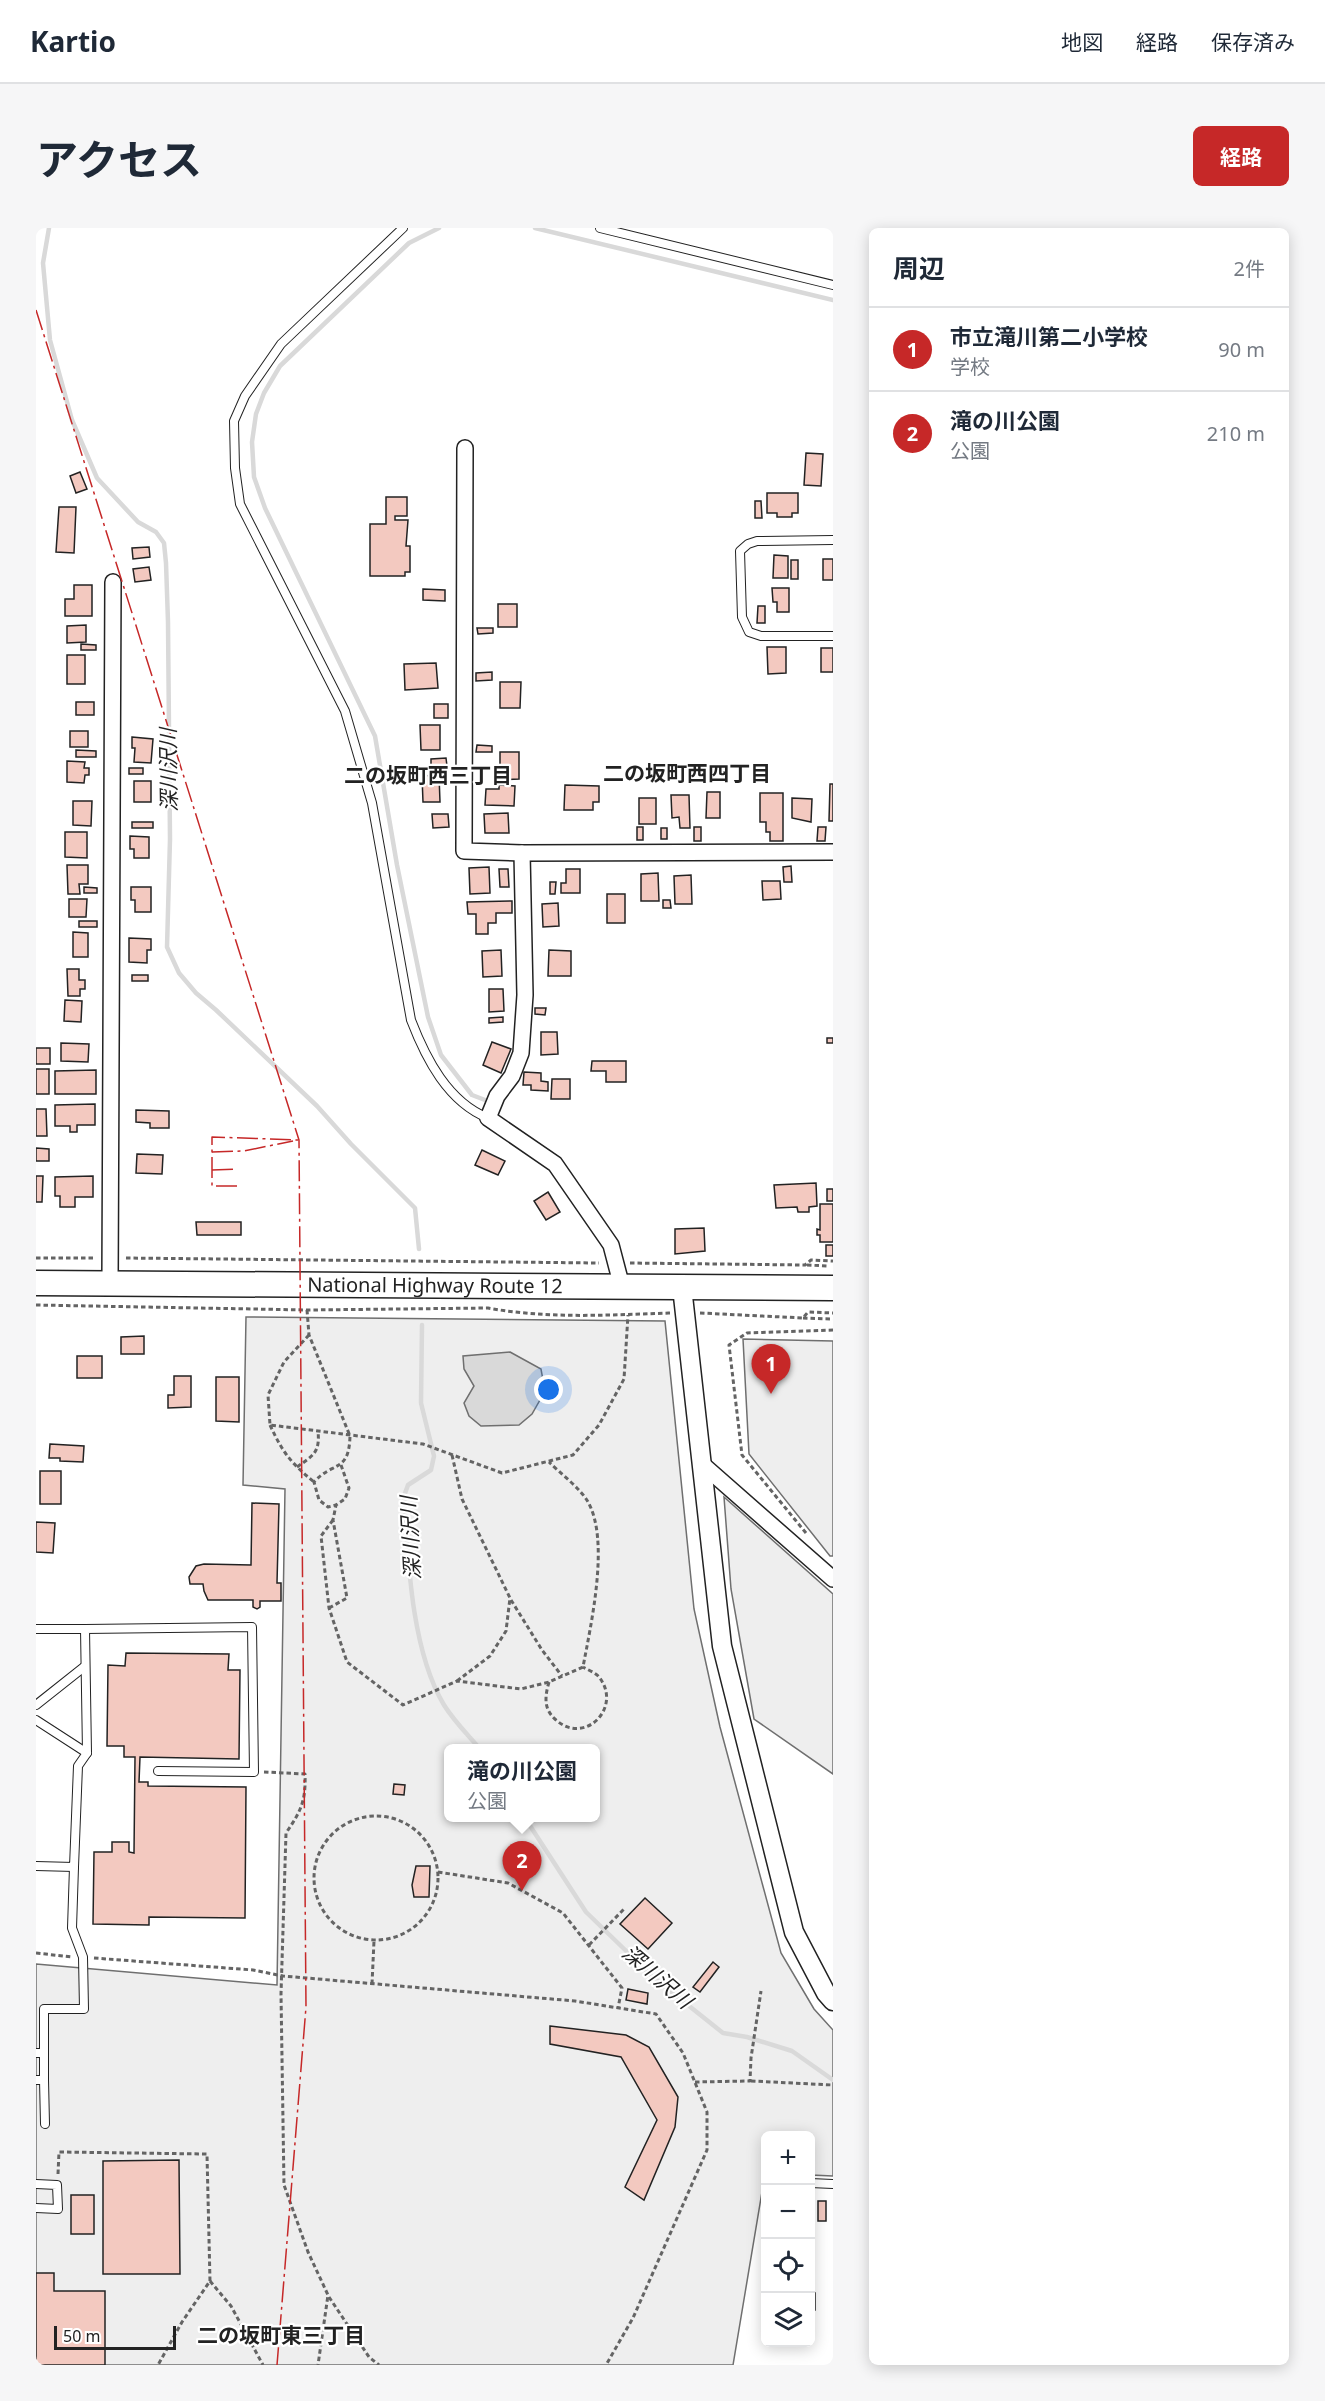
<!DOCTYPE html>
<html lang="ja">
<meta charset="utf-8">
<style>
body{margin:0;font-family:"Noto Sans","Noto Sans JP",sans-serif;background:#f6f6f7;color:#1f2937}
.controls{position:absolute;right:18px;bottom:18px;display:grid;overflow:hidden;border-radius:9px;box-shadow:0 3px 15px #0003}
.controls button{width:54px;height:54px;display:grid;place-items:center;padding:0;border:0;border-bottom:2px solid #e0e1e3;background:#fff;color:#1f2937;font:30px sans-serif}
.scale{position:absolute;left:18px;bottom:15px;width:122px;box-sizing:border-box;padding-left:6px;border:3px solid #222;border-top:0;font-size:16px;line-height:21px;white-space:nowrap;color:#222;-webkit-text-stroke:4px #fff;paint-order:stroke}
.you{position:absolute;left:513px;top:1162px;width:21px;height:21px;margin:-15px;border:4px solid #fff;border-radius:50%;background:#1a73e8;box-shadow:0 0 0 9px #1a73e833}
.badge{display:grid;place-items:center;width:39px;height:39px;border-radius:50%;background:#c62828;color:#fff;font-size:20px;font-weight:700}
.pin{position:absolute;translate:-50% -50px;filter:drop-shadow(0 2px 3px #0008)}
.pin::after{content:'';position:absolute;top:32px;width:21px;height:18px;background:inherit;clip-path:polygon(0 0,100% 0,50% 100%)}
.popup{position:absolute;left:408px;top:1516px;width:156px;height:78px;box-sizing:border-box;display:grid;place-content:center;border-radius:9px;background:#fff;filter:drop-shadow(0 2px 4px #0005);font-size:20px;white-space:nowrap;color:#747a83}
.popup b{font-size:22px;color:#1f2937}
.popup::after{content:'';position:absolute;left:50%;top:100%;margin-left:-12px;border:12px solid transparent;border-top-color:#fff}
.list{margin:0;padding:0;list-style:none}
h2{display:flex;justify-content:space-between;align-items:center;height:78px;margin:0;padding:0 24px;font-size:26px}
h2 small{font-size:20px;font-weight:400;color:#747a83}
.list li{display:grid;grid-template-columns:39px 1fr auto;gap:18px;align-items:center;box-sizing:border-box;height:84px;padding:0 24px;border-top:2px solid #e0e1e3}
.list b{display:block;font-size:22px;white-space:nowrap}
.list p{margin:0;font-size:20px;white-space:nowrap;color:#747a83}
.list em{font-size:20px;font-style:normal;color:#747a83}
.icon{flex:none;width:33px;height:33px;fill:none;stroke:currentColor;stroke-width:2;stroke-linecap:round;stroke-linejoin:round}
.map{position:relative;flex:none;width:797px;height:2137px;overflow:hidden;border-radius:9px}
header{display:flex;align-items:center;gap:36px;box-sizing:border-box;height:84px;padding:0 30px;background:#fff;border-bottom:2px solid #e0e1e3}
header strong{font-size:28px}
nav{display:flex;gap:33px;margin-inline-start:auto;font-size:21px}
.intro{display:flex;align-items:center;justify-content:space-between;box-sizing:border-box;height:144px;padding:0 36px}
h1{margin:0;font-size:42px}
.button{padding:15px 27px;border-radius:9px;background:#c62828;color:#fff;font-size:21px;font-weight:700}
main{display:flex;gap:36px;padding:0 36px}
aside{flex:1;background:#fff;border-radius:9px;box-shadow:0 3px 15px #0003}
.map>svg:first-child{display:block}
</style>
<header>
<strong>Kartio</strong>
<nav><a>地図</a><a>経路</a><a>保存済み</a></nav>
</header>
<div class="intro"><h1>アクセス</h1><a class="button">経路</a></div>
<main>
<div class="map">
<svg width="797" height="2137" viewBox="0 0 797 2137">
<rect width="100%" height="100%" fill="#fff"/>
<g fill="#eee" stroke="#6f6f6f" stroke-width="1.5" fill-rule="evenodd">
<path d="M210 1089 629 1093 658 1381 684 1499 745 1725 778 1781 797 1802V1948L775 1947 774 1908H730L729 1946 697 2137H0V1736L241 1757 249 1261 207 1257ZM412 1520H560V1590H412Z"/>
<polygon points="707,1111 797,1113 797,1328 794,1328 713,1226"/>
<polygon points="688,1269 797,1366 797,1546 718,1491 695,1361"/>
</g>
<polygon fill="#d9d9d9" stroke="#6f6f6f" stroke-width="1.5" points="474,1124 505,1141 509,1163 496,1186 483,1197 445,1198 433,1188 428,1175 438,1158 428,1141 427,1128"/>
<g fill="none" stroke-linecap="round" stroke-linejoin="round">
<g stroke="#d9d9d9" stroke-width="4.5">
<polyline points="13,0 7,35 14,112 36,192 61,250 102,294 120,304 128,315 130,335 132,394 134,611 131,719 143,745 160,765 180,782 281,878 315,916 379,980 383,1021"/>
<polyline points="403,0 373,15 244,138 228,165 220,186 216,214 218,249 229,280 339,508 361,637 392,789 405,827 436,867 449,872"/>
<polyline points="499,0 797,72"/>
<path d="M386 1097 385 1175 398 1228 395 1242 372 1257 368 1268C372 1331 375 1422 408 1477 418 1493 432 1507 443 1520"/>
<polyline points="489,1590 550,1684 618,1750 687,1805 711,1809 756,1823 797,1852"/>
</g>
</g>
<g fill="#f3c9c0" stroke="#222" stroke-width="1.5">
<polygon points="770,225 787,226 785,258 768,257"/>
<polygon points="44,244 51,261 40,265 34,248"/>
<polygon points="731,265 762,265 762,285 756,285 756,289 741,289 741,285 731,285"/>
<polygon points="350,269 371,269 371,288 359,288 359,292 372,292 370,318 374,318 374,344 369,344 369,348 334,348 334,296 350,296"/>
<polygon points="719,273 725,273 726,290 719,290"/>
<polygon points="23,279 40,279 38,325 20,324"/>
<polygon points="113,319 114,329 97,331 96,320"/>
<polygon points="738,327 752,328 752,350 737,350"/>
<rect x="787" y="331" width="10" height="21"/>
<rect x="755" y="332" width="7" height="19"/>
<polygon points="113,339 115,352 99,354 97,341"/>
<polygon points="38,357 56,357 56,388 29,388 29,371 38,371"/>
<polygon points="736,360 753,360 753,384 741,384 741,374 737,374"/>
<polygon points="387,361 409,362 409,373 387,372"/>
<rect x="462" y="376" width="19" height="23"/>
<polygon points="722,378 729,378 729,395 721,395"/>
<polygon points="50,397 50,414 31,415 31,398"/>
<polygon points="441,400 457,400 457,405 442,406"/>
<polygon points="45,416 60,417 60,422 45,422"/>
<polygon points="731,419 750,419 750,445 732,446"/>
<rect x="785" y="420" width="12" height="24"/>
<rect x="31" y="427" width="18" height="29"/>
<polygon points="400,435 402,460 369,462 368,436"/>
<polygon points="456,444 456,452 440,453 440,445"/>
<polygon points="464,454 485,454 484,480 464,480"/>
<rect x="40" y="474" width="18" height="13"/>
<rect x="398" y="476" width="14" height="14"/>
<polygon points="384,497 404,497 404,522 385,522"/>
<rect x="34" y="503" width="18" height="16"/>
<polygon points="96,509 117,511 115,535 98,534 99,520 96,520"/>
<polygon points="441,517 456,518 456,524 440,524"/>
<polygon points="40,522 60,523 60,529 40,529"/>
<polygon points="464,524 483,524 483,551 464,552"/>
<polygon points="410,530 411,538 395,538 395,531"/>
<polygon points="31,533 49,534 48,540 53,540 53,547 49,547 48,555 31,554"/>
<rect x="93" y="540" width="14" height="6"/>
<polygon points="403,547 404,574 387,574 386,548"/>
<rect x="98" y="553" width="17" height="21"/>
<polygon points="794,556 797,556 797,593 793,593"/>
<polygon points="463,557 479,558 478,578 449,577 450,561 463,561"/>
<polygon points="529,557 563,558 563,574 557,574 557,582 528,582"/>
<polygon points="671,564 684,564 684,590 670,590"/>
<polygon points="724,565 747,565 747,613 734,613 734,604 730,604 730,594 724,594"/>
<polygon points="635,567 653,567 654,600 644,600 643,589 636,590"/>
<rect x="603" y="570" width="17" height="26"/>
<polygon points="756,570 776,571 775,594 756,590"/>
<polygon points="37,573 56,573 55,598 37,597"/>
<polygon points="472,585 473,605 449,605 448,586"/>
<polygon points="396,586 412,586 413,599 397,600"/>
<rect x="96" y="594" width="21" height="6"/>
<rect x="601" y="599" width="6" height="13"/>
<rect x="658" y="599" width="7" height="14"/>
<polygon points="782,599 790,599 789,613 781,613"/>
<rect x="625" y="600" width="6" height="11"/>
<polygon points="29,604 51,604 51,630 29,629"/>
<polygon points="94,608 113,609 113,630 98,630 98,621 94,621"/>
<polygon points="31,637 52,637 52,656 43,656 44,666 32,666"/>
<polygon points="755,638 756,654 748,654 747,639"/>
<polygon points="453,639 454,665 434,666 433,640"/>
<polygon points="463,641 472,641 473,659 464,659"/>
<polygon points="530,641 544,641 544,665 525,665 525,655 530,655"/>
<polygon points="622,645 623,673 605,673 605,646"/>
<polygon points="655,647 656,676 639,676 638,648"/>
<polygon points="726,653 744,653 745,671 727,672"/>
<polygon points="514,654 520,654 519,666 514,666"/>
<polygon points="48,659 61,660 61,665 48,665"/>
<polygon points="95,659 115,659 115,684 99,684 99,672 95,672"/>
<rect x="571" y="666" width="18" height="29"/>
<polygon points="33,671 51,671 50,689 33,689"/>
<polygon points="627,672 634,672 635,680 627,680"/>
<polygon points="476,673 476,685 460,685 460,695 452,695 452,706 440,706 440,686 432,686 431,674"/>
<polygon points="522,675 523,698 507,699 506,676"/>
<rect x="43" y="693" width="18" height="6"/>
<polygon points="37,704 52,705 52,729 37,729"/>
<polygon points="93,710 115,711 115,722 111,722 111,735 93,734"/>
<polygon points="465,722 466,748 447,749 446,723"/>
<polygon points="513,722 535,723 535,748 512,748"/>
<polygon points="31,741 43,741 43,752 49,752 49,761 44,761 44,768 32,768"/>
<rect x="96" y="747" width="16" height="6"/>
<polygon points="453,761 467,761 468,783 453,784"/>
<polygon points="29,772 46,773 45,794 28,793"/>
<polygon points="499,780 510,780 509,787 499,786"/>
<polygon points="467,789 467,794 453,795 453,790"/>
<polygon points="505,804 521,804 522,826 505,827"/>
<rect x="791" y="810" width="6" height="5"/>
<polygon points="456,814 475,821 465,845 447,837"/>
<polygon points="25,815 53,816 52,834 25,833"/>
<rect x="0" y="820" width="14" height="16"/>
<polygon points="556,833 590,833 590,854 570,854 570,843 555,843"/>
<rect x="0" y="841" width="13" height="25"/>
<polygon points="60,842 60,866 19,866 19,843"/>
<polygon points="488,844 505,845 505,853 512,854 512,863 495,862 495,857 487,857"/>
<polygon points="516,851 534,851 534,871 515,871"/>
<polygon points="59,876 59,897 41,897 41,904 34,904 34,898 19,898 19,877"/>
<polygon points="0,881 10,881 11,908 0,908"/>
<polygon points="100,882 133,883 133,900 114,900 114,895 100,894"/>
<polygon points="0,920 13,921 13,933 0,933"/>
<polygon points="446,922 469,933 462,947 439,937"/>
<polygon points="101,926 127,927 126,946 100,945"/>
<polygon points="0,948 7,948 6,974 0,974"/>
<polygon points="57,948 57,969 39,969 39,979 24,979 24,968 19,968 19,949"/>
<polygon points="780,955 781,978 773,979 773,984 762,984 761,979 740,980 738,957"/>
<rect x="791" y="961" width="6" height="12"/>
<polygon points="512,964 524,984 510,992 498,973"/>
<polygon points="784,976 797,976 797,1014 784,1014 784,1007 781,1007 781,1001 784,1002"/>
<polygon points="160,994 205,994 205,1007 161,1007"/>
<polygon points="668,1000 669,1023 639,1026 639,1001"/>
<rect x="790" y="1017" width="7" height="11"/>
<polygon points="108,1108 108,1126 85,1126 85,1109"/>
<rect x="41" y="1128" width="25" height="22"/>
<polygon points="138,1148 155,1148 155,1179 132,1180 132,1167 138,1167"/>
<polygon points="180,1149 203,1149 203,1194 180,1193"/>
<polygon points="14,1216 48,1218 47,1234 24,1233 24,1230 13,1230"/>
<rect x="4" y="1243" width="21" height="33"/>
<polygon points="216,1275 243,1276 241,1355 245,1355 245,1373 224,1373 224,1379 221,1381 217,1379 217,1372 172,1372 168,1363 167,1356 154,1356 153,1349 160,1338 168,1336 215,1337"/>
<polygon points="0,1294 19,1295 17,1325 0,1324"/>
<polygon points="90,1425 193,1426 192,1442 204,1442 203,1531 104,1529 103,1554 112,1554 112,1558 210,1559 209,1690 113,1689 113,1697 57,1696 58,1624 76,1624 76,1614 93,1614 93,1624 98,1625 99,1529 88,1529 88,1518 71,1518 72,1437 89,1438"/>
<polygon points="358,1556 369,1557 368,1567 357,1566"/>
<polygon points="380,1638 394,1638 393,1669 378,1669 376,1657"/>
<polygon points="609,1670 636,1695 612,1721 584,1696"/>
<polygon points="677,1734 683,1739 664,1764 657,1759"/>
<polygon points="592,1761 612,1765 611,1776 590,1772"/>
<polygon points="514,1798 590,1807 613,1819 642,1869 639,1899 608,1972 589,1959 621,1892 585,1829 514,1816"/>
<polygon points="143,1932 144,2046 67,2046 67,1933"/>
<rect x="35" y="1967" width="23" height="39"/>
<rect x="782" y="1973" width="8" height="20"/>
<polygon points="0,2045 18,2045 18,2063 69,2063 69,2137 0,2137"/>
<rect x="774" y="2065" width="5" height="17"/>
</g>
<g fill="none" stroke-linecap="round" stroke-linejoin="round">
<defs>
<g id="service">
<path d="M367 0 245 116 209 168 198 193 199 240 204 276 309 483 336 575 375 792C390 831 412 874 452 890"/>
<polyline points="564,0 797,57"/>
<polyline points="797,312 721,313 712,316 704,323 706,389 713,404 725,408 797,408"/>
<polyline points="0,1401 49,1401"/>
<polyline points="0,1477 48,1439"/>
<polyline points="0,1492 51,1525"/>
<polyline points="0,1638 38,1639 42,1538 51,1525 49,1401 216,1399 218,1544 122,1543"/>
<polyline points="0,1825 8,1825 8,1852 0,1852"/>
<polyline points="8,1825 8,1781 48,1781 47,1729 36,1700 38,1639"/>
<polyline points="8,1852 9,1896"/>
<polyline points="774,1955 797,1956"/>
<polyline points="0,1956 21,1957 22,1981 0,1980"/>
</g>
<g id="minor">
<polyline points="429,220 428,623 486,625"/>
<polyline points="74,1055 77,354"/>
<polyline points="586,1059 575,1017 519,936 452,890 461,868 476,848 485,825 489,767 486,625 797,624"/>
<polyline points="666,1236 797,1351"/>
</g>
<polyline id="tertiary" points="646,1059 686,1418 758,1704 790,1765 797,1773"/>
<g id="trunk">
<path id="s1" d="M0 1055 797 1060"/>
</g>
</defs>
<use href="#service" stroke="#222" stroke-width="10"/>
<use href="#minor" stroke="#222" stroke-width="18"/>
<use href="#tertiary" stroke="#222" stroke-width="21"/>
<use href="#trunk" stroke="#222" stroke-width="27"/>
<g stroke="#646464" stroke-width="3" stroke-dasharray="4.5 3" stroke-linecap="butt">
<polyline points="0,1030 59,1030"/>
<polyline points="90,1030 563,1035"/>
<polyline points="594,1035 769,1037 775,1032 797,1033"/>
<polyline points="771,1037 791,1038"/>
<path d="M0 1077 271 1082 452 1080C512 1091 573 1087 634 1085"/>
<path d="M271 1082 273 1107 314 1208C313 1245 297 1233 278 1254L283 1272 292 1279 300 1277"/>
<polyline points="664,1085 767,1090 772,1084 797,1085"/>
<polyline points="767,1090 797,1091"/>
<polyline points="273,1107 248,1134 232,1167 234,1197 387,1216 466,1245 537,1227 563,1197 588,1151 592,1087"/>
<path d="M234 1197C247 1225 254 1234 278 1254"/>
<polyline points="416,1227 426,1271 474,1370 470,1403 454,1428 421,1453"/>
<path d="M261 1239C278 1227 284 1224 282 1203"/>
<path d="M297 1292 285 1308 293 1380 311 1434 367 1477 421 1453 485 1461 513 1454 547 1439C555 1396 574 1313 552 1274 545 1261 524 1245 513 1234"/>
<polyline points="770,1305 706,1227 693,1117 711,1105 797,1102"/>
<polyline points="475,1372 506,1422 526,1448"/>
<polyline points="293,1380 311,1370 297,1292 300,1277 309,1271 313,1260 305,1237"/>
<path d="M513 1454C509 1468 507 1481 520 1492 549 1518 587 1479 563 1449 560 1445 552 1442 547 1439"/>
<path d="M228 1544 269 1546C270 1573 265 1583 250 1605L245 1766 248 1957 272 2024 292 2067 282 2137"/>
<circle cx="340" cy="1650" r="62"/>
<polyline points="402,1644 472,1655 527,1685 586,1760 582,1780"/>
<polyline points="553,1717 588,1681"/>
<polyline points="0,1725 36,1729"/>
<polyline points="58,1730 217,1742 247,1748 539,1773 620,1786 647,1825 671,1884 671,1922 597,2090 570,2137"/>
<polyline points="336,1756 338,1713"/>
<polyline points="715,1853 797,1857"/>
<polyline points="659,1854 714,1853 715,1830 725,1763"/>
<polyline points="22,1946 23,1924 171,1926 174,2053 146,2094 122,2137"/>
<polyline points="174,2053 195,2078 227,2137"/>
<polyline points="293,2069 333,2129 343,2137"/>
</g>
<use href="#service" stroke="#fff" stroke-width="8"/>
<use href="#minor" stroke="#fff" stroke-width="15"/>
<use href="#tertiary" stroke="#fff" stroke-width="18"/>
<use href="#trunk" stroke="#fff" stroke-width="24"/>
<g stroke="#c62828" stroke-width="1.5" stroke-dasharray="21 4.5 3 4.5" stroke-linecap="butt">
<polyline points="0,82 263,912 270,1779 241,2137"/>
<polyline points="176,924 208,923 257,913"/>
<polyline points="176,942 201,941"/>
<polyline points="201,958 176,958 176,909 263,912"/>
</g>
</g>
<g text-anchor="middle" stroke-width="4.5" stroke-linejoin="round" paint-order="stroke">
<g font-size="20" fill="#222" stroke="#fff">
<text dy="7" stroke="none"><textPath href="#s1" startOffset="399">National Highway Route 12</textPath></text>
</g>
<g font-size="21" font-style="italic" fill="#222" stroke="#fff">
<text transform="translate(133 542) rotate(-91)" y="7">深川沢川</text>
<text transform="translate(375 1310) rotate(-93)" y="7">深川沢川</text>
<text transform="translate(621 1749) rotate(41)" y="7">深川沢川</text>
</g>
<g font-size="21" font-weight="bold" fill="#222" stroke="#fff">
<text x="651" y="553">二の坂町西四丁目</text>
<text x="392" y="555">二の坂町西三丁目</text>
<text x="245" y="2115">二の坂町東三丁目</text>
</g>
</g>
</svg>
<div class="controls">
<button>+</button>
<button>−</button>
<button><svg class="icon" aria-label="locate" viewBox="0 0 24 24"><circle cx="12" cy="12" r="6"/><path d="M12 2v4M12 18v4M2 12h4M18 12h4"/></svg></button>
<button><svg class="icon" aria-label="layers" viewBox="0 0 24 24"><path d="M12 4l9 5-9 5-9-5zM3 14l9 5 9-5"/></svg></button>
</div>
<div class="scale">50 m</div>
<div class="you"></div>
<div class="pin badge" style="left:735px;top:1166px">1</div>
<div class="pin badge" style="left:486px;top:1663px">2</div>
<div class="popup"><b>滝の川公園</b>公園</div>
</div>
<aside>
<h2>周辺<small>2件</small></h2>
<ul class="list">
<li><span class="badge">1</span><div><b>市立滝川第二小学校</b><p>学校</p></div><em>90 m</em></li>
<li><span class="badge">2</span><div><b>滝の川公園</b><p>公園</p></div><em>210 m</em></li>
</ul>
</aside>
</main>
